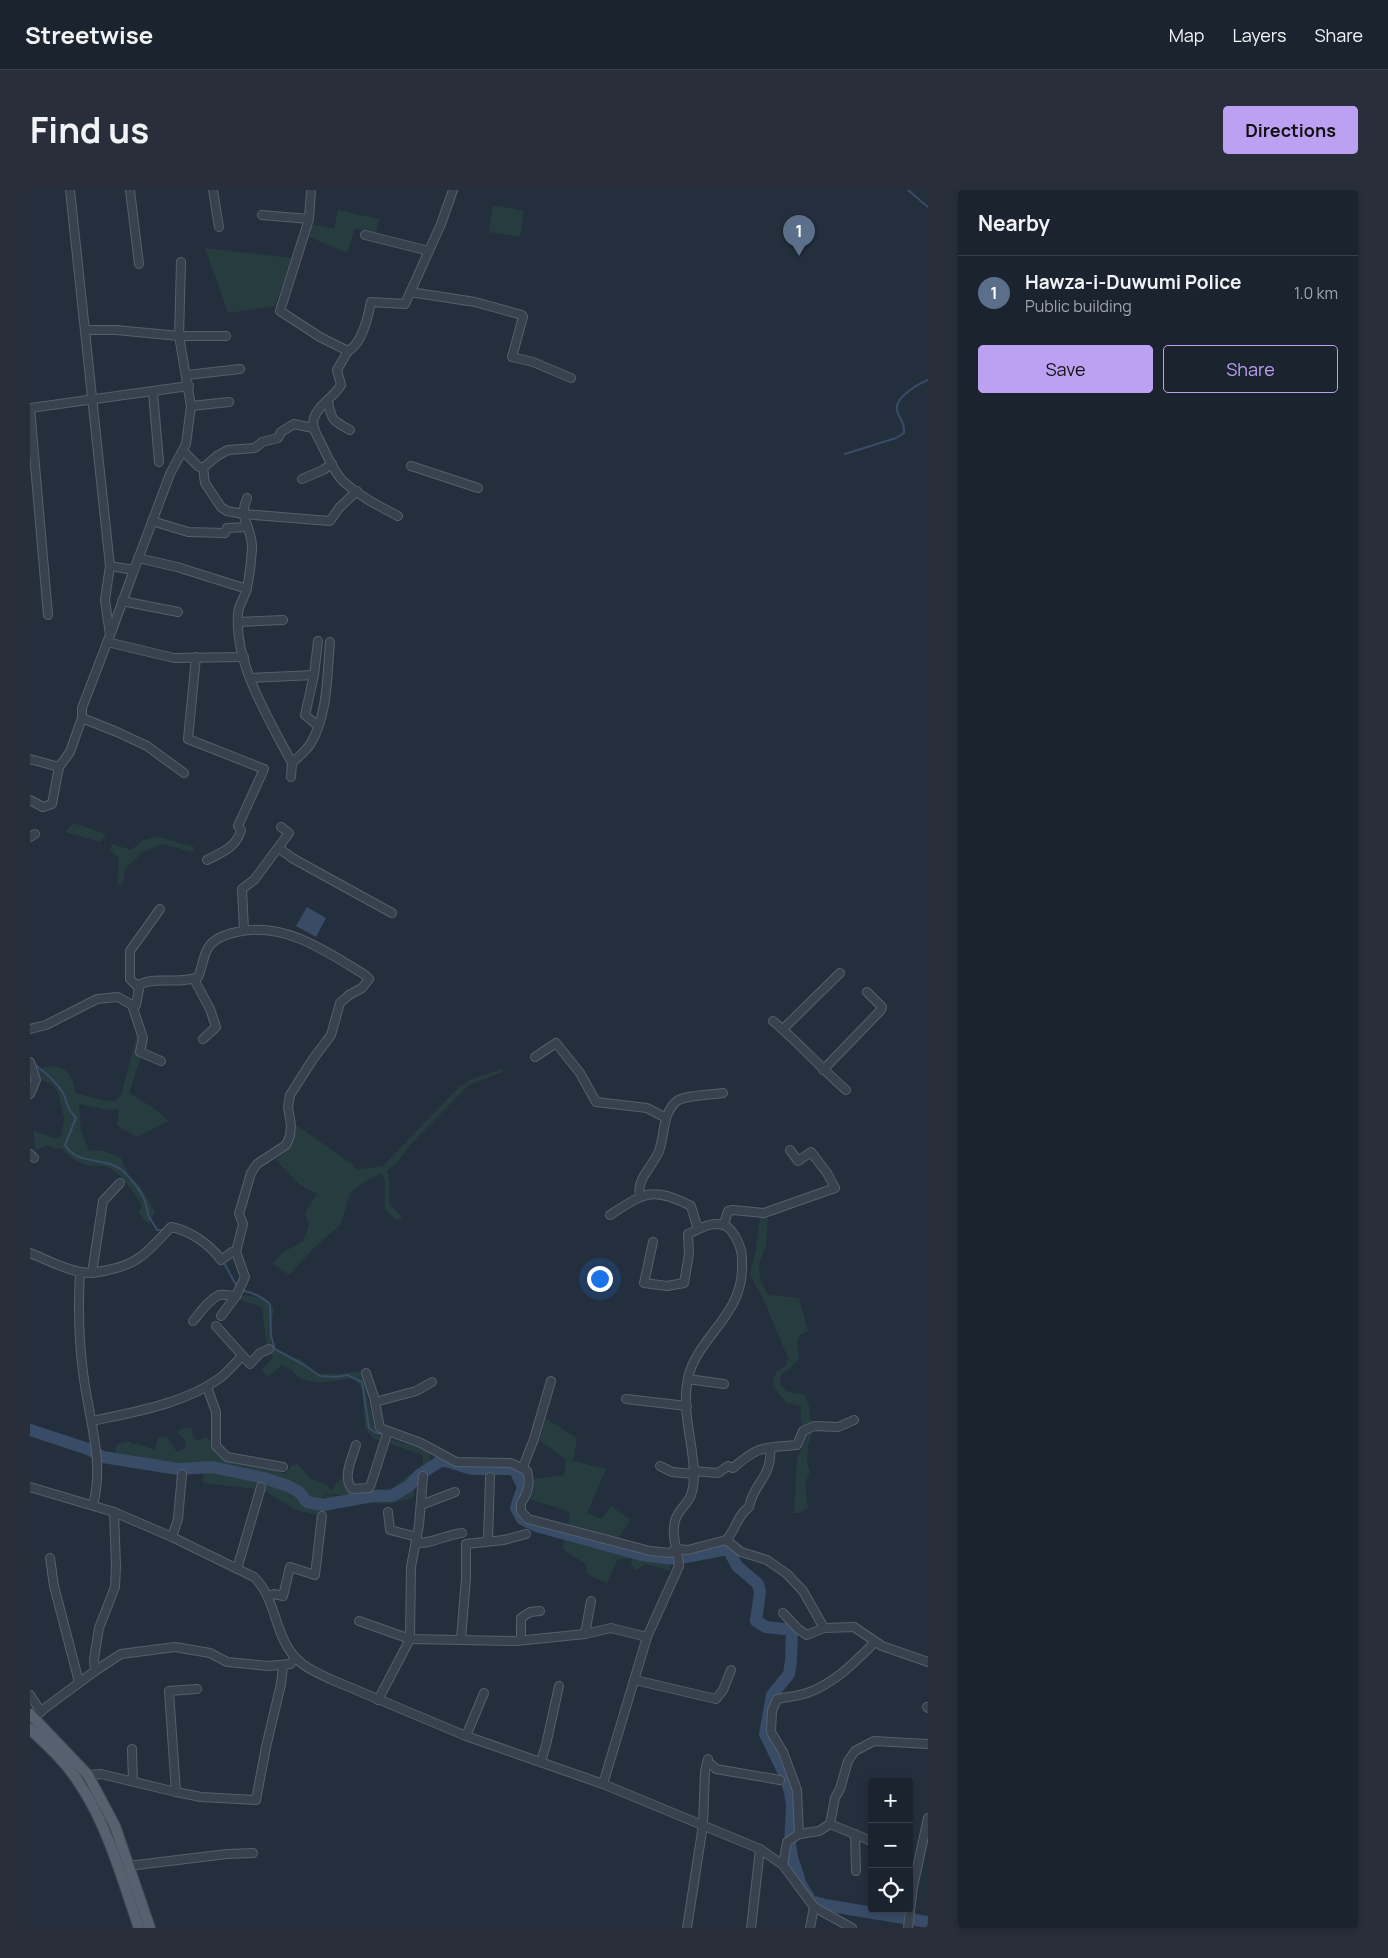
<!DOCTYPE html>
<meta charset="utf-8">
<style>
body{margin:0;font-family:Manrope,sans-serif;background:#282f3a;color:#f1f3f6}
.controls{position:absolute;right:15px;bottom:15px;display:grid;overflow:hidden;border-radius:5px;box-shadow:0 2px 8px #0003}
.controls button{width:45px;height:45px;display:grid;place-items:center;padding:0;border:0;border-bottom:1px solid #39404a;background:#1b232e;color:#f1f3f6;font:25px sans-serif}
.you{position:absolute;left:569px;top:1088px;width:18px;height:18px;margin:-12px;border:4px solid #fff;border-radius:50%;background:#1a73e8;box-shadow:0 0 0 8px #1a73e833}
.badge{display:grid;place-items:center;width:32px;height:32px;border-radius:50%;background:#bca0f2;color:#fff;font-size:16px;font-weight:700}
.pin{position:absolute;translate:-50% -41px;filter:drop-shadow(0 1px 2px #0008)}
.pin::after{content:'';position:absolute;top:26px;width:18px;height:15px;background:inherit;clip-path:polygon(0 0,100% 0,50% 100%)}
.list{margin:0;padding:0;list-style:none}
h2{display:flex;justify-content:space-between;align-items:center;height:65px;margin:0;padding:0 20px;font-size:21px}
h2 small{font-size:16px;font-weight:400;color:#a0a4aa}
.list li{display:grid;grid-template-columns:32px 1fr auto;gap:15px;align-items:center;box-sizing:border-box;height:75px;padding:0 20px;border-top:1px solid #39404a}
.list b{display:block;font-size:19px;white-space:nowrap}
.list p{margin:0;font-size:16px;white-space:nowrap;color:#a0a4aa}
.list em{font-size:16px;font-style:normal;color:#a0a4aa}
.actions{display:flex;gap:10px;padding:15px 20px}
.actions a{flex:1;padding:11px 0;border:1px solid #bca0f2;border-radius:5px;text-align:center;font-size:18px;color:#bca0f2}
.actions .main{background:#bca0f2;color:#111}
.icon{flex:none;width:28px;height:28px;fill:none;stroke:currentColor;stroke-width:2;stroke-linecap:round;stroke-linejoin:round}
.map{position:relative;flex:none;width:898px;height:1738px;overflow:hidden;border-radius:5px}
header{display:flex;align-items:center;gap:30px;box-sizing:border-box;height:70px;padding:0 25px;background:#1b232e;border-bottom:1px solid #39404a}
header strong{font-size:24px}
nav{display:flex;gap:28px;margin-inline-start:auto;font-size:18px}
.intro{display:flex;align-items:center;justify-content:space-between;box-sizing:border-box;height:120px;padding:0 30px}
h1{margin:0;font-size:35px}
.button{padding:12px 22px;border-radius:5px;background:#bca0f2;color:#111;font-size:18px;font-weight:700}
main{display:flex;gap:30px;padding:0 30px}
aside{flex:1;background:#1b232e;border-radius:5px;box-shadow:0 2px 8px #0003}
.map>svg:first-child{display:block}
</style>
<header>
<strong>Streetwise</strong>
<nav><a>Map</a><a>Layers</a><a>Share</a></nav>
</header>
<div class="intro"><h1>Find us</h1><a class="button">Directions</a></div>
<main>
<div class="map">
<svg width="898" height="1738" viewBox="0 0 898 1738">
<rect width="100%" height="100%" fill="#242f3e"/>
<g fill="#263c3f">
<polygon points="463,15 494,21 490,47 459,42"/>
<polygon points="308,20 349,29 346,43 325,38 317,63 279,47 281,34 304,39"/>
<polygon points="175,58 262,68 245,116 198,123"/>
<polygon points="43,633 76,644 70,652 36,642"/>
<polygon points="128,647 164,657 164,662 132,654 113,662 95,679 93,695 87,694 89,668 80,660 82,654 101,660 113,650"/>
<path d="M100 819 116 851 99 903 125 919 138 931 107 947 87 935 89 919 77 920 49 914 51 940 59 960 74 961 91 968 100 988 109 994 125 1022 119 1034 113 1029 109 1022 112 1016C105 1003 91 983 77 977 74 976 69 976 65 976 50 975 42 969 31 958L25 959 18 955 6 960 3 940 26 949 31 946 34 929 28 902 22 894 10 889 3 880C29 873 40 875 46 903L72 910 85 911 91 905 107 845Z"/>
<polygon points="472,879 472,882 439,895 380,955 368,972 357,981 359,988 359,1013 372,1027 367,1031 355,1019 355,993 352,983 339,989 320,1003 311,1034 284,1058 259,1085 243,1073 252,1063 273,1051 279,1036 275,1023 287,1004 270,995 245,969 258,960 266,935 321,973 327,980 353,976 426,900 439,890"/>
<polygon points="730,1026 738,1026 736,1056 729,1074 730,1090 738,1105 769,1108 778,1141 770,1145 767,1152 769,1169 758,1180 751,1184 750,1194 758,1202 775,1205 779,1216 782,1244 778,1255 777,1272 780,1281 775,1294 778,1318 770,1323 764,1323 767,1269 774,1254 777,1238 771,1235 771,1226 770,1216 757,1213 743,1197 743,1189 747,1181 755,1177 758,1168 734,1111 720,1085 726,1059"/>
<polygon points="215,1105 234,1109 244,1118 242,1130 241,1155 254,1164 271,1170 288,1184 310,1184 330,1181 339,1191 337,1206 346,1245 391,1258 399,1263 400,1271 387,1286 383,1308 359,1314 335,1313 311,1316 287,1325 266,1320 238,1303 225,1299 173,1293 173,1278 194,1279 211,1289 230,1287 236,1293 265,1296 267,1311 286,1317 297,1305 324,1308 327,1306 297,1304 286,1315 268,1310 266,1295 245,1292 244,1286 237,1287 180,1275 133,1275 110,1270 101,1271 88,1268 85,1259 88,1254 100,1251 103,1255 106,1253 125,1260 128,1248 137,1247 147,1262 156,1258 155,1250 147,1242 152,1238 161,1238 164,1248 169,1251 176,1247 181,1252 184,1249 196,1267 240,1277 255,1284 261,1276 268,1274 280,1288 296,1294 301,1301 306,1293 319,1283 326,1295 333,1296 336,1294 343,1297 328,1306 340,1300 362,1298 393,1275 393,1265 343,1248 335,1238 332,1199 324,1188 290,1193 270,1189 262,1180 251,1175 242,1184 237,1186 232,1179 243,1168 236,1152 232,1117 207,1109"/>
<polygon points="515,1228 547,1248 543,1271 576,1279 557,1323 571,1329 581,1316 600,1330 589,1347 636,1365 641,1381 615,1374 607,1380 601,1376 602,1368 587,1370 577,1393 556,1384 557,1375 533,1359 534,1350 513,1343 520,1337 537,1341 540,1322 500,1309 503,1289 534,1285 536,1270 510,1251"/>
</g>
<polygon fill="#394c67" points="277,717 296,728 286,747 266,736"/>
<g fill="none" stroke-linecap="round" stroke-linejoin="round">
<g stroke="#394c67" stroke-width="2">
<polyline points="878,0 898,17"/>
<path d="M815 264 866 248 874 243C875 230 869 230 867 220 864 208 888 194 898 190"/>
<path d="M4 874C15 882 26 891 33 903 39 915 35 916 46 928L35 955C48 977 78 965 95 983 103 991 111 1001 115 1011 117 1016 117 1022 119 1027 121 1031 125 1035 127 1040H135"/>
<polyline points="193,1071 206,1095"/>
<path d="M214 1101C225 1103 232 1107 240 1114L241 1146 245 1159 274 1175 290 1186 306 1187 317 1185 332 1192 339 1238 346 1243 355 1245"/>
<polyline points="399,1261 412,1270"/>
</g>
<polyline stroke="#394c67" stroke-width="12" points="0,1240 58,1259 73,1267 148,1279 182,1277 234,1288 258,1296 269,1302 277,1312 293,1315 343,1306 362,1306 379,1296 389,1285 412,1270 442,1279 481,1279 486,1282 493,1297 486,1318 492,1329 506,1336 612,1365 645,1369 698,1359 707,1376 728,1394 730,1402 726,1431 736,1437 762,1440 761,1471 759,1484 742,1505 735,1544 754,1583 760,1602 762,1615 760,1654 762,1667 771,1695 781,1711 795,1715 898,1732"/>
<defs>
<g id="minor">
<polyline points="40,0 80,376 75,410 80,445 52,518 52,528"/>
<polyline points="100,0 109,74"/>
<polyline points="183,0 189,37"/>
<path d="M281 0 279 29 250 121 290 147 318 161C332 154 338 127 341 112L375 114 411 34 423 0"/>
<polyline points="232,25 279,29"/>
<polyline points="335,45 399,61"/>
<polyline points="380,102 445,112 492,125 493,127 482,167 503,172 541,188"/>
<polyline points="55,140 86,140 149,146 196,146"/>
<path d="M318 161 307 180 311 195C304 207 288 215 284 228 281 236 287 246 291 253 297 266 303 280 312 290 327 305 349 316 368 326"/>
<polyline points="157,185 210,179"/>
<polyline points="123,202 129,272"/>
<path d="M298 211C301 230 303 231 320 240"/>
<polyline points="161,216 199,212"/>
<polyline points="0,218 18,425"/>
<polyline points="0,218 159,196"/>
<polyline points="153,261 168,276 173,278 187,266 198,260 225,258 232,252 248,248 251,242 264,234 283,238"/>
<polyline points="381,276 448,298"/>
<polyline points="173,278 175,293 191,317 197,321 213,324 300,331 309,318 327,301"/>
<polyline points="272,289 293,280 302,274"/>
<path d="M217 308C215 313 213 321 214 326 217 338 223 347 222 359 221 372 220 385 217 397 216 406 209 413 208 423 204 474 239 529 262 573"/>
<polyline points="122,331 158,342 195,343 197,338 218,337"/>
<polyline points="108,368 147,377 217,399"/>
<polyline points="80,376 104,380 81,443"/>
<polyline points="104,380 140,284 156,254 161,216 149,146 151,72"/>
<polyline points="92,411 148,422"/>
<polyline points="209,432 253,430"/>
<polyline points="288,451 284,485 275,525 288,536"/>
<polyline points="77,452 144,468 214,467"/>
<path d="M166 467 158 549 234 579 208 636 211 640C206 658 192 662 177 670"/>
<polyline points="220,488 284,485"/>
<polyline points="0,569 29,577 40,562 52,528 87,542 117,556 154,583"/>
<path d="M261 587 262 573C268 567 277 560 281 553 298 524 297 485 300 452"/>
<polyline points="0,610 13,617 22,614 29,577"/>
<polyline points="0,647 5,644"/>
<polyline points="249,658 262,668 362,723"/>
<polyline points="214,740 212,699 224,690 259,643 251,637"/>
<polyline points="164,789 180,819 186,837 173,849"/>
<polyline points="109,798 100,789 100,761 130,719"/>
<polyline points="102,815 113,848 110,862 131,871"/>
<path d="M743 831C769 853 791 878 816 900"/>
<path d="M0 839 16 835 67 809 88 807 102 815H106L110 794C128 786 147 795 168 787 172 779 173 766 178 758 184 748 197 744 207 742 255 731 297 762 335 785L339 789 332 798 319 805 310 813 301 845 283 869 260 905 258 917 261 935 260 946 256 955 227 974 221 983 209 1024 213 1034 206 1062 215 1087 206 1106 191 1126"/>
<polyline points="753,839 810,783"/>
<polyline points="505,867 526,853 550,883 566,912 617,918 636,928"/>
<polyline points="0,872 6,890 0,904"/>
<polyline points="793,880 851,820 852,817 837,802"/>
<polyline points="0,964 4,968"/>
<path d="M610 1006C606 989 623 976 629 961 635 945 632 923 647 911 656 905 681 905 693 903"/>
<path d="M580 1025C614 1003 622 996 661 1016L666 1033 670 1038"/>
<polyline points="694,1034 698,1021 703,1020 734,1023 805,998 797,983 781,962 768,971 760,960"/>
<path d="M0 1063C15 1069 36 1080 51 1082 60 1084 69 1082 78 1080 110 1074 120 1059 141 1037 159 1040 181 1055 191 1070L202 1062H206"/>
<path d="M50 1082C48 1115 49 1150 53 1182 58 1226 75 1271 63 1315"/>
<polyline points="62,1083 73,1011 90,993"/>
<path d="M163 1131C170 1123 178 1110 189 1105 194 1104 201 1106 206 1106"/>
<polyline points="186,1136 220,1174 230,1163 239,1159"/>
<path d="M336 1183 344 1207 350 1238 391 1253 426 1272 481 1273 497 1281C501 1293 498 1303 491 1313V1321L498 1329 620 1361 640 1363 646 1359 658 1360 696 1350C707 1339 705 1328 719 1317 723 1293 743 1287 740 1258"/>
<polyline points="658,1189 694,1194"/>
<polyline points="177,1197 186,1222 186,1256 197,1267 253,1277"/>
<polyline points="596,1209 657,1216"/>
<polyline points="345,1212 386,1201 402,1192"/>
<path d="M62 1231C104 1222 154 1214 190 1188 198 1182 205 1173 212 1166"/>
<path d="M326 1255C322 1269 312 1287 322 1299L339 1298 341 1294 358 1241"/>
<polyline points="630,1276 642,1282 664,1284"/>
<polyline points="493,1277 504,1249 521,1191"/>
<path d="M663 1281 688 1283 698 1276 703 1278C729 1255 734 1258 767 1255L773 1241 784 1236 808 1237 824 1230"/>
<path d="M0 1297 84 1322 142 1347 224 1387C246 1408 244 1443 264 1466 273 1477 288 1483 300 1489L436 1546 573 1594 730 1659 753 1675 784 1717 822 1738"/>
<polyline points="391,1315 425,1302"/>
<polyline points="358,1322 360,1340 387,1347"/>
<polyline points="142,1347 148,1329 152,1284"/>
<polyline points="696,1350 711,1362 737,1370 757,1384 773,1401 794,1438"/>
<polyline points="458,1351 460,1287"/>
<path d="M386 1352C397 1356 418 1344 432 1343"/>
<polyline points="20,1368 24,1396 49,1492"/>
<polyline points="207,1379 231,1297"/>
<polyline points="238,1406 244,1404 253,1406 260,1377 285,1385 292,1326"/>
<polyline points="753,1423 768,1439 777,1445 794,1438 824,1437 852,1456 898,1472"/>
<polyline points="329,1431 380,1449 486,1451 555,1444 581,1438 617,1447 573,1594"/>
<polyline points="555,1444 561,1411"/>
<path d="M617 1447 649 1376C648 1360 641 1347 645 1331 647 1322 655 1316 659 1309 663 1303 664 1290 664 1283 663 1251 651 1220 658 1188 667 1148 710 1127 712 1081 712 1067 713 1061 706 1048 701 1039 697 1034 686 1034 676 1034 667 1040 658 1044L659 1064 654 1093 637 1096 614 1093 623 1052"/>
<polyline points="431,1449 436,1388 436,1354 474,1350 496,1344"/>
<polyline points="491,1450 491,1428 500,1422 510,1421"/>
<polyline points="65,1481 64,1469 69,1438 85,1397 86,1376 84,1322"/>
<polyline points="605,1490 686,1509 693,1500 701,1480"/>
<polyline points="0,1505 11,1522"/>
<polyline points="348,1510 380,1449 381,1377 389,1335 393,1286"/>
<polyline points="897,1517 898,1518"/>
<polyline points="3,1527 65,1481 91,1464 145,1457 180,1463 197,1472 238,1476 260,1474 265,1468"/>
<polyline points="436,1546 454,1503"/>
<polyline points="102,1559 103,1591"/>
<polyline points="511,1571 516,1555 529,1496"/>
<polyline points="677,1574 682,1575 686,1579 750,1590"/>
<polyline points="58,1585 71,1584 146,1602 171,1607 226,1610 236,1557 251,1494 253,1476"/>
<polyline points="146,1602 139,1501 167,1499"/>
<polyline points="800,1634 841,1651"/>
<path d="M769 1644 767 1600 753 1562 741 1542 742 1521 747 1509C757 1507 768 1506 777 1503 805 1493 825 1472 845 1452"/>
<polyline points="825,1644 826,1681"/>
<polyline points="753,1675 757,1652 769,1644 789,1641 800,1634 805,1608 810,1599 818,1571 825,1561 844,1551 898,1554"/>
<polyline points="98,1676 197,1664 223,1663"/>
<polyline points="657,1738 673,1635 675,1581 678,1569"/>
<polyline points="721,1738 730,1659"/>
<polyline points="780,1738 784,1717"/>
<polyline points="878,1738 883,1697 898,1628"/>
</g>
<g id="major">
<polyline points="0,1524 58,1585 85,1636 120,1738"/>
<path d="M0 1539C17 1555 36 1572 49 1593 78 1636 92 1689 109 1738"/>
</g>
</defs>
<use href="#minor" stroke="#565f6c" stroke-width="10"/>
<use href="#major" stroke="#414a57" stroke-width="12"/>
<use href="#minor" stroke="#38414e" stroke-width="8"/>
<use href="#major" stroke="#56606e" stroke-width="10"/>
</g>
</svg>
<div class="controls">
<button>+</button>
<button>−</button>
<button><svg class="icon" aria-label="locate" viewBox="0 0 24 24"><circle cx="12" cy="12" r="6"/><path d="M12 2v4M12 18v4M2 12h4M18 12h4"/></svg></button>
</div>
<div class="you"></div>
<div class="pin badge" style="left:769px;top:66px;background:#5c6f8a">1</div>
</div>
<aside>
<h2>Nearby<small></small></h2>
<ul class="list">
<li><span class="badge" style="background:#5c6f8a">1</span><div><b>Hawza-i-Duwumi Police</b><p>Public building</p></div><em>1.0 km</em></li>
</ul>
<div class="actions"><a class="main">Save</a><a>Share</a></div>
</aside>
</main>
